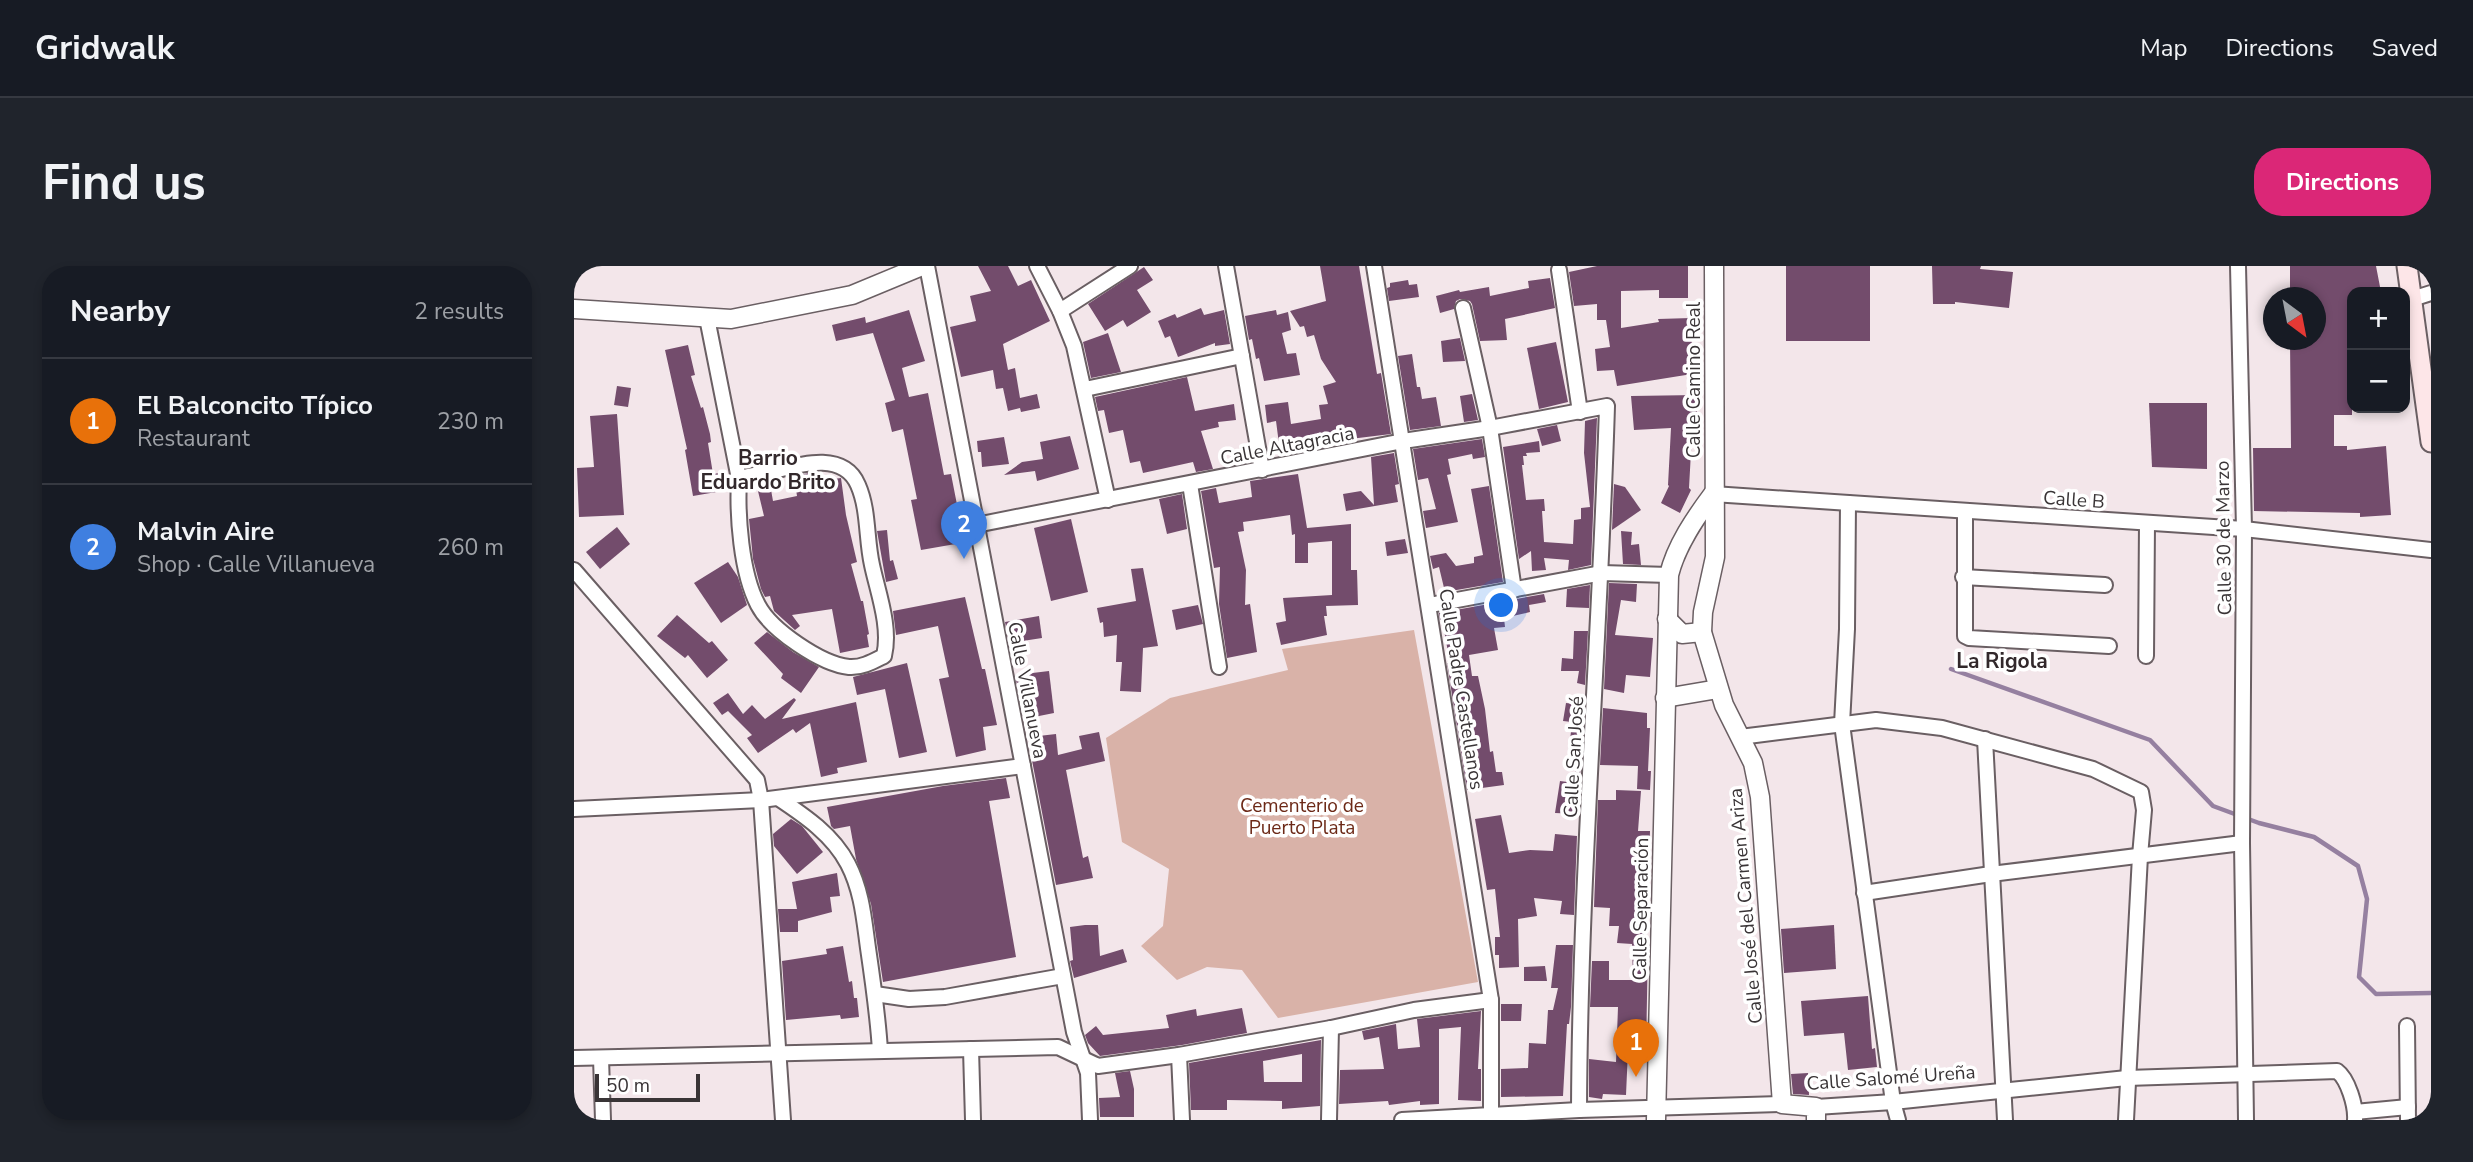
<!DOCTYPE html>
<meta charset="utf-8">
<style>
body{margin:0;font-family:"Nunito Sans",sans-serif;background:#20242c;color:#f1f3f6}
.controls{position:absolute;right:21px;top:21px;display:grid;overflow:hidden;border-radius:14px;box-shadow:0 4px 10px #0003}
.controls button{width:63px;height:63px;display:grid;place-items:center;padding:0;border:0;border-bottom:2px solid #363941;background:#171b24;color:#f1f3f6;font:35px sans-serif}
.compass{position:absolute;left:1689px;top:21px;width:63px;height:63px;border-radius:50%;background:#171b24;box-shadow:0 4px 10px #0003;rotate:148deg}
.scale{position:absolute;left:21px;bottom:18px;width:105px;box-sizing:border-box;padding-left:7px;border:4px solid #393436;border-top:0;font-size:19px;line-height:24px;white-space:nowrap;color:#393436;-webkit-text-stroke:5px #fff;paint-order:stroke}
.you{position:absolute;left:928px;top:340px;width:24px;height:24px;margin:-18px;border:5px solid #fff;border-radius:50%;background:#1a73e8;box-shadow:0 0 0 10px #1a73e833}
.badge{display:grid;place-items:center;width:46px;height:46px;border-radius:50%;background:#db2777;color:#fff;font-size:23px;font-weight:700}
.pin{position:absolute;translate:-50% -58px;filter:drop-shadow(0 2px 4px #0008)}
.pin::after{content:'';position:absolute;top:37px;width:24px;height:21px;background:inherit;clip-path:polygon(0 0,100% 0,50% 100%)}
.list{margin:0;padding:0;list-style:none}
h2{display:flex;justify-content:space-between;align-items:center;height:91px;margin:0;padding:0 28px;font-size:30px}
h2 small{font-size:23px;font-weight:400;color:#9ea1a6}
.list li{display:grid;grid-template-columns:46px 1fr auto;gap:21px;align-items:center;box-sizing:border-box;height:126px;padding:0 28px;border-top:2px solid #363941}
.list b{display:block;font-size:26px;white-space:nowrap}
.list p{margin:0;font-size:23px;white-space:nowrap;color:#9ea1a6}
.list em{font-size:23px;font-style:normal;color:#9ea1a6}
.map{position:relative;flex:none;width:1857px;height:854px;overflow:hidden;border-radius:28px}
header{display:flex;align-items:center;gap:42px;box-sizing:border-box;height:98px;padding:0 35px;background:#171b24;border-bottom:2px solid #363941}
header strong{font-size:33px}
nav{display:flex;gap:38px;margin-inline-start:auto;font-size:24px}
.intro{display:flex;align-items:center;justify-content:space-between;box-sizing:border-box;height:168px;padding:0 42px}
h1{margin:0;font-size:49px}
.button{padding:18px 32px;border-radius:28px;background:#db2777;color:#fff;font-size:24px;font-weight:700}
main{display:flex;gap:42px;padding:0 42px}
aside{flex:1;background:#171b24;border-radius:28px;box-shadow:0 4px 10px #0003}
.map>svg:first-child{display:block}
</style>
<header>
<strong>Gridwalk</strong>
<nav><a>Map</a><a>Directions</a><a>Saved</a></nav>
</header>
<div class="intro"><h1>Find us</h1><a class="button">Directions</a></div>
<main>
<aside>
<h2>Nearby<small>2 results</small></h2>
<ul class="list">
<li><span class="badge" style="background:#e8710a">1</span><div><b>El Balconcito Típico</b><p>Restaurant</p></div><em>230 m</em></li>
<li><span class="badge" style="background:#3f7fe0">2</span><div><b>Malvin Aire</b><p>Shop · Calle Villanueva</p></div><em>260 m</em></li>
</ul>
</aside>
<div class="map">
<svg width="1857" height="854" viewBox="0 0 1857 854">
<rect width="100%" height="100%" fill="#f3e6ea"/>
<polygon fill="#d9b2a8" points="840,364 904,716 704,752 668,704 633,701 603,714 567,680 589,660 595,603 548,576 532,472 596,432 714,404 708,383"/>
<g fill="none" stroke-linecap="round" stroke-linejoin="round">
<polyline stroke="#9580a0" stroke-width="4.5" points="1377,403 1576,474 1639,540 1685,557 1740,571 1784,600 1793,633 1785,711 1802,728 1857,727"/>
</g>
<g fill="#734c6c" fill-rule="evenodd">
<polygon points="404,0 434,0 444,20 457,14 476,55 429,78 434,104 441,102 446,132 463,128 466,142 447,146 446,142 434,145 429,122 422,123 419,104 387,111 376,61 402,55 396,30 417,25"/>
<polygon points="746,0 785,0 803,108 807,107 817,168 727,179 726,176 705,178 702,155 693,157 691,139 714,136 717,158 747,153 745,139 754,138 749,120 762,116 747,93 740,69 733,71 730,60 726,61 716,45 752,35"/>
<polygon points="1023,0 1114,0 1114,32 1085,32 1085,24 1047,25 1047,62 1085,56 1084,53 1117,52 1118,86 1115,86 1118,108 1043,120 1040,104 1023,105 1021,83 1036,81 1032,54 1023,54 1023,38 1000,40 995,6"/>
<rect x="1212" y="0" width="84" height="75"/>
<polygon points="1358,0 1407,0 1406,3 1439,6 1435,42 1381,36 1381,38 1359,38"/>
<polygon points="1716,0 1802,0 1807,26 1778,26 1778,149 1760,149 1760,180 1773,180 1773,184 1812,180 1817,249 1786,251 1786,247 1680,245 1679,182 1717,182 1716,74 1741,74 1741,32 1716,32"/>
<polygon points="570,1 579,14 563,24 577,46 553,61 549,54 531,65 514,38"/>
<polygon points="976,12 981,42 931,53 933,74 906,75 898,38 896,35 886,33 882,35 880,43 866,47 862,30 885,24 886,26 915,21 916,30 955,22 954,15"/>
<polygon points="834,14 835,19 843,18 845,31 815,35 813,22 816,21 816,17"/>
<polygon points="627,42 630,49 650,44 656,78 641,80 641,77 604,91 596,70 591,72 584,55 601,48 603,52"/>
<polygon points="335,44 351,95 328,102 335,131 354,127 370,209 377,208 388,264 390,263 393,276 347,284 337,234 343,233 329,163 318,166 311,137 321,134 299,67 262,75 258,59 291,51 292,57"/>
<polygon points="702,44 703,49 714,46 717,64 708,67 713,88 722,87 726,109 690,115 685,92 682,93 678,73 675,74 671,50"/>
<polygon points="534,67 547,106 517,112 509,76"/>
<polygon points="886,72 891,95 869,96 867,75"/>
<polygon points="982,76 994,136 965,143 953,82"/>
<polygon points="114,79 121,109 117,110 127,142 129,141 136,168 137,176 134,177 139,208 145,207 148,225 119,230 111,184 113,183 91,84"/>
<polygon points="838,88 843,121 846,121 848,133 862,131 867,160 836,164 824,90"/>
<polygon points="613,111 621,145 660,138 662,154 644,156 645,161 627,165 639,203 622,206 619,196 569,207 566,195 556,197 549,164 535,167 530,144 524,145 521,131"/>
<polygon points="43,120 57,122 54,141 40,139"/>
<polygon points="898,128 904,154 890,156 886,130"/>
<polygon points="1123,129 1123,168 1118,168 1115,222 1117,224 1106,247 1087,237 1095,220 1094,219 1097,162 1060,164 1057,130"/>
<polygon points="1575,137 1633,137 1633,203 1578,201"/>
<polygon points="43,148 50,249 5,251 3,202 20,201 16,150"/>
<polygon points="1023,152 1017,299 994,304 995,294 970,292 972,304 958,305 957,285 945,293 929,181 965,175 966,186 952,187 953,190 949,190 950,199 948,199 952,234 970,233 971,245 968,245 970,276 999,278 1000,254 1007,253 1007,242 1016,241 1010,187 1011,155"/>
<polygon points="983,159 987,175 968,180 963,163"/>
<polygon points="496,170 505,203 463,215 461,205 430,209 448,196 469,193 466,176"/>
<polygon points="430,171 435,198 408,201 407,186 404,186 403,175"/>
<polygon points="908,173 911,191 899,193 898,188 874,193 877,208 873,209 884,256 852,262 849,245 862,243 854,212 844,214 839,183"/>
<polygon points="820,187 825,218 821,219 824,236 772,245 769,228 787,225 800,239 797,191"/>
<polygon points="235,207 237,216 267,212 272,249 283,296 277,298 287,335 289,335 295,368 293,369 295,381 266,387 258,343 218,349 226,360 221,364 200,345 196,330 191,331 187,323 179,293 175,253 190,250 183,221 196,218 199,235 223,230 220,210"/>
<polygon points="724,208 733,262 777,258 777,304 783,304 784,339 752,340 753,350 750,350 753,369 707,379 702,357 712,355 709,332 758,329 758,275 734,277 734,297 721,297 721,268 718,269 716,249 669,256 670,265 664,266 672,304 671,339 676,338 683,386 653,392 645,338 646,301 640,302 627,225 642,222 645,237 678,231 676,215"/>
<polygon points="1040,218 1051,221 1067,244 1038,264"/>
<polygon points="915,220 929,316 871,326 865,301 859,303 856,290 872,287 882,300 900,297 900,291 909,289 897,223"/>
<polygon points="608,228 613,263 593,268 585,233"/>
<polygon points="497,253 514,326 477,335 460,262"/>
<polygon points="43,261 56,278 26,303 12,286"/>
<polygon points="313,264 316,295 319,294 324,313 312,316 303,265"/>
<polygon points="1047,265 1058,266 1057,279 1065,278 1067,299 1049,298"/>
<polygon points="831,273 834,287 813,290 811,276"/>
<polygon points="154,296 164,311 173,339 147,357 120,317"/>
<polygon points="569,302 584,380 569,382 567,426 546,425 548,396 542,396 543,369 530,371 529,356 526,357 523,342 562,335 557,303"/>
<polygon points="1035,317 1063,318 1062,336 1047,334 1041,369 1079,372 1076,411 1052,409 1050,427 1030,423"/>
<polygon points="1016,319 1015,342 992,341 993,323"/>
<polygon points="970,328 972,336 955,339 956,346 930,352 931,361 920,362 924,384 895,389 898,410 904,410 911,443 916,486 919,485 922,506 928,506 930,519 893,524 873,397 876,397 868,353 866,354 865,347"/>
<polygon points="391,331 408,403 411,403 423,459 409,461 412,484 382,491 365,413 375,411 364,360 322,369 319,345"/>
<polygon points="624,339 629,358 602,364 598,344"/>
<polygon points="103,349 135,377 138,375 154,394 133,412 114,389 111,392 83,370"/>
<polygon points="465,350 468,372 435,377 431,356"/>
<polygon points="1000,365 1014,365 1011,419 1003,417 1005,405 987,405 988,392 999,393"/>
<polygon points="193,366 219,386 245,401 227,427 207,412 209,408 180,377"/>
<polygon points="333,397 353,486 325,492 311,423 283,429 279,411"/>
<polygon points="475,405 480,447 450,453 441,409"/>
<polygon points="154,427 169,448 178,439 191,453 220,432 222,434 208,453 282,436 293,496 263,502 264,507 247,511 236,457 222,467 219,463 184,487 173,472 178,469 154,445 148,449 139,437"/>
<polygon points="992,437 1010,439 1004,548 981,547 986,515 1001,517 1002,485 995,484 998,456 989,455"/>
<polygon points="1029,442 1073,447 1073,462 1076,462 1074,505 1077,505 1076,524 1063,523 1064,500 1026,499"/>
<polygon points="525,466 531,495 492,504 509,592 514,590 519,612 482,619 456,484 458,484 456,471 482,468 484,489 508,483 505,470"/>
<polygon points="432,512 436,532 415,535 442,691 309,716 297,638 282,593 276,560 260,563 257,560 253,541 369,520"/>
<polygon points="1042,524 1067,525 1064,565 1076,565 1074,643 1072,652 1069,652 1070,679 1074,679 1072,785 1054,784 1052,829 1029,828 1028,833 1015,831 1015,793 1042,796 1044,741 1016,741 1018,695 1035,695 1035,714 1059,714 1058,678 1043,677 1045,660 1035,660 1036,642 1020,641 1024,534 1042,534"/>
<polygon points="927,549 935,587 956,584 979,585 981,568 1003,570 1000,649 986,648 988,635 960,632 963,650 944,653 945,701 925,702 925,689 921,689 921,671 926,671 921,623 913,624 901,553"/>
<polygon points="217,553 228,560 249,586 223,608 200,580 199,568"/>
<polygon points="263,607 266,630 256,631 258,646 224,655 224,666 206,666 204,643 223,643 218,616"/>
<polygon points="511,659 524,659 526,690 549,683 553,696 500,712 496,695 499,694 496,661"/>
<polygon points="1260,659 1262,703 1210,707 1207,663"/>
<polygon points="982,679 999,679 997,741 995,758 993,758 989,830 927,831 927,803 954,802 955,777 972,778 974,744 979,744 984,722 977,722"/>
<polygon points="269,680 275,716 278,715 280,732 283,732 285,751 267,753 266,749 212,754 208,695 253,688 252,683"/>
<polygon points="971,700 973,715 950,715 950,701"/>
<polygon points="1294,730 1298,783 1301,782 1303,801 1274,804 1270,767 1230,770 1227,735"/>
<polygon points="927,738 948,738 947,755 927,755"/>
<polygon points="668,742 673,767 608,779 526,790 514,777 511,769 522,760 529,769 595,762 592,749 622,743 623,750"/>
<polygon points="907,745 904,803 907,803 907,835 884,834 887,761 865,763 865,838 846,839 846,835 815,839 814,835 765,838 766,804 810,803 805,771 790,774 788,765 822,758 824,783 846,781 843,753"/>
<path d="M747 774 746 840 708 843V835L653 834V844H617L615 797ZM728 788V816H690L689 795Z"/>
<polygon points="556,805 560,823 560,851 526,851 525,832 546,831 541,807"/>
<polygon points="1234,807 1235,829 1219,828 1217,808"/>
</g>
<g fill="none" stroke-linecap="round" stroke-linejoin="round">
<defs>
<g id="minor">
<polyline points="353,0 500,766 514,807 516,854"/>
<polyline points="463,0 486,45 500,80 534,234"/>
<polyline points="652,0 688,204"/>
<polyline points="800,0 917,734 917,854"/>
<polyline points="1664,0 1670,263 1668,577 1672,854"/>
<polyline points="985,4 1006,146"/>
<polyline points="1838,33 1857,27"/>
<polyline points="889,42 916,162 940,324"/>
<polyline points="486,45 556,0"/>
<path d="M133 52 165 213C163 249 167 307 184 339 197 364 247 398 275 401 288 402 300 395 310 390 317 361 304 327 298 299 292 273 295 244 284 219 269 184 224 199 196 206 186 208 175 209 165 213"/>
<polyline points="511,123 668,90"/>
<polyline points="616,218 645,401"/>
<polyline points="1139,228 1670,263 1857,284"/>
<polyline points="1274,237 1273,363 1268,458 1319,836 1324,854"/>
<polyline points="1391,245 1391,370 1395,372 1535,380"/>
<path d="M402 259 829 175 916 162 1033 140C1026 375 1006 609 1005 844"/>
<polyline points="0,304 183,514 187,534 209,854"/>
<polyline points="1389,311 1531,319"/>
<polyline points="856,339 1028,307 1095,309"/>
<polyline points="1572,390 1573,257"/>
<polyline points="1166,471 1302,454 1368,462 1519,503 1567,526 1570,544 1566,590 1552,854"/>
<polyline points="1411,473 1431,854"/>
<path d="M204 532C231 550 259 569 274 598 288 625 290 653 294 682 299 716 304 750 306 785"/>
<polyline points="0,543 187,534 449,500"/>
<polyline points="1290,627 1417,608 1668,577"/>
<polyline points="301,728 335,733 371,731 489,710"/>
<polyline points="1833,760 1834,854"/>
<polyline points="397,783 399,854"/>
<polyline points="605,789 608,854"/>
<polyline points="0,792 484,781 524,800 605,789 757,762 840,744 917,734"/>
<polyline points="27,792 29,854"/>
<path d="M1242 841 1319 836 1553 812 1763 805C1774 813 1782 840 1781 854"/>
<polyline points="1781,846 1834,841"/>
<polyline points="755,854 757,762"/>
<polyline points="828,854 1005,844 1208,838"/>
</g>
<g id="tertiary">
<polyline points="1140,0 1141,291 1129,346 1128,366 1150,439 1179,497 1186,531 1208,838 1242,841 1242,854"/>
<polyline points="0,43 157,53 278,29 348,0"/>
<polyline points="1093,353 1108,368 1128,366"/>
<polyline points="1091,432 1144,423"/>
<path d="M1082 854 1095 309C1102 280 1121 252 1139 228"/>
</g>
<polyline id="secondary" points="1833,0 1857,176"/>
</defs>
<use href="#minor" stroke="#6a5f63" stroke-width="18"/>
<use href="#tertiary" stroke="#6a5f63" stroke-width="21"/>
<use href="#secondary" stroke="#6a5f63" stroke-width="23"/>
<use href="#minor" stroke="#fff" stroke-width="14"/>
<use href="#tertiary" stroke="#fff" stroke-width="18"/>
<use href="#secondary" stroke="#fde6e8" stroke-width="19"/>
</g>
<g text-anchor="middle" stroke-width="7" stroke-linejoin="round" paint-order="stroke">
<g font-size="19" fill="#393436" stroke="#fff">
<text transform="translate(1119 114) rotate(-90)" y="7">Calle Camino Real</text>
<text transform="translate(713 179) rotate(-11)" y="7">Calle Altagracia</text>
<text transform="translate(1500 233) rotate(4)" y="7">Calle B</text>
<text transform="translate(1649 272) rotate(-91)" y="7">Calle 30 de Marzo</text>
<text transform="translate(888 423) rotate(81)" y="7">Calle Padre Castellanos</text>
<text transform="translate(454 424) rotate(79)" y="7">Calle Villanueva</text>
<text transform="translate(999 491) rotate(-87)" y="7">Calle San José</text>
<text transform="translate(1171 640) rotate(-95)" y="7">Calle José del Carmen Ariza</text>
<text transform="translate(1066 643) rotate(-89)" y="7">Calle Separación</text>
<text transform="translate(1317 811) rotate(-4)" y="7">Calle Salomé Ureña</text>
</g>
<g font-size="19" fill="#6c2917" stroke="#fff">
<text x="728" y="546">Cementerio de<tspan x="728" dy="22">Puerto Plata</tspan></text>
</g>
<g font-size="21" font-weight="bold" fill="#32282b" stroke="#fff">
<text x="194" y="199">Barrio<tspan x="194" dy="24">Eduardo Brito</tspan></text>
<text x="1428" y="402">La Rigola</text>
</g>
</g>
</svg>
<div class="controls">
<button>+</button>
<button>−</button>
</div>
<svg class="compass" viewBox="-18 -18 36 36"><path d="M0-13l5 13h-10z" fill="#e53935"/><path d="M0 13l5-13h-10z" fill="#9ea1a6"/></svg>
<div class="scale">50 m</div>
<div class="you"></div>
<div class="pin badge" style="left:1062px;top:811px;background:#e8710a">1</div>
<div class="pin badge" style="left:390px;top:293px;background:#3f7fe0">2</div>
</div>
</main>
